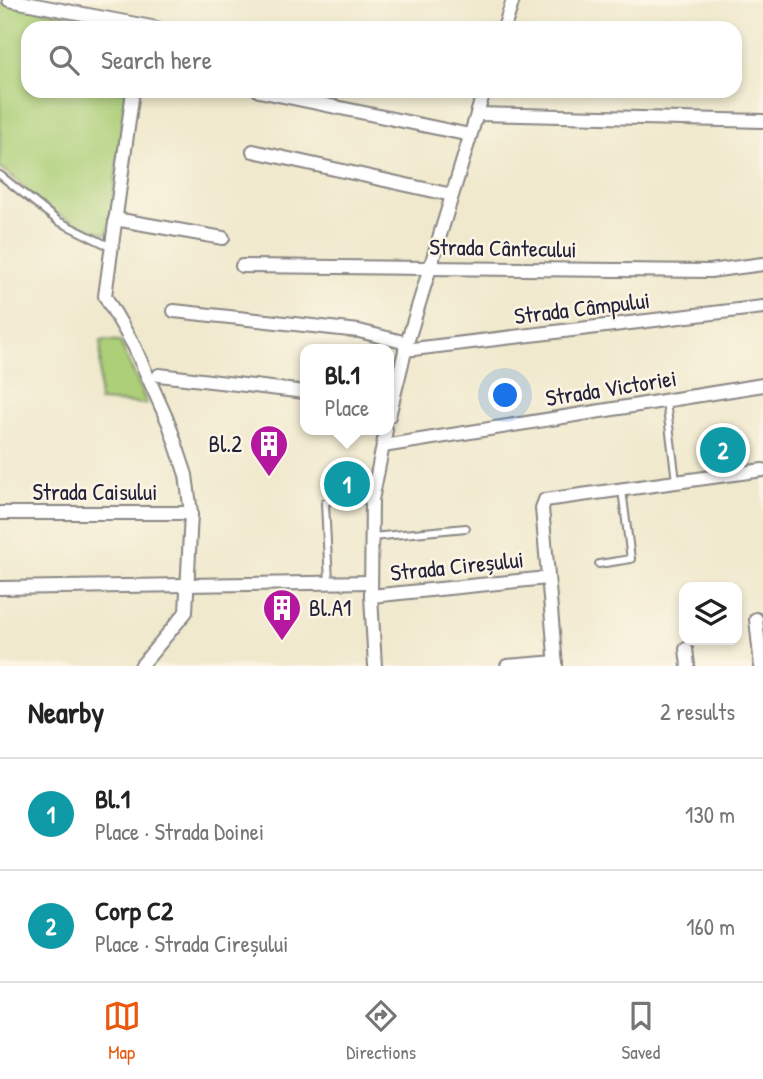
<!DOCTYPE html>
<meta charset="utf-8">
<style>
body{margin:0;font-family:"Patrick Hand",sans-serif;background:#f2f2f2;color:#222}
.controls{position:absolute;right:21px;bottom:21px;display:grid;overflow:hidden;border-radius:14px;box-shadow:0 4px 10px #0003}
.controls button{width:63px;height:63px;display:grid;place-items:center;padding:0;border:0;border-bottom:2px solid #e0e0e0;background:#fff;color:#222;font:35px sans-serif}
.you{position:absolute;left:506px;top:396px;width:24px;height:24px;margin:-18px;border:5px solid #fff;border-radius:50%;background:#1a73e8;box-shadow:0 0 0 10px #1a73e833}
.badge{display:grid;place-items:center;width:46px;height:46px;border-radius:50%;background:#ea580c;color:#fff;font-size:23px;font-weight:700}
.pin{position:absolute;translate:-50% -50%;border:4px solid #fff;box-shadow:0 2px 7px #0006}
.popup{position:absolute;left:300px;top:344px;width:94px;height:91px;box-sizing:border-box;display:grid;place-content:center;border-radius:14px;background:#fff;filter:drop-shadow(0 2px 5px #0005);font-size:23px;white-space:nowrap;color:#767676}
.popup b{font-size:26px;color:#222}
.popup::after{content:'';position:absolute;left:50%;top:100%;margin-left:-14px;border:14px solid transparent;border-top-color:#fff}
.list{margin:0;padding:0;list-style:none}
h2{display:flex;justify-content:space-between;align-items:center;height:91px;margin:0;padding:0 28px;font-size:30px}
h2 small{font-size:23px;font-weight:400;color:#767676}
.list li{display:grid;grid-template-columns:46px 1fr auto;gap:21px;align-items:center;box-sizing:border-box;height:112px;padding:0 28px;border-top:2px solid #e0e0e0}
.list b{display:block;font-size:26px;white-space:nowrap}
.list p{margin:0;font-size:23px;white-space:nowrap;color:#767676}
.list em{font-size:23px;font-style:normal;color:#767676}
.icon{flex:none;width:38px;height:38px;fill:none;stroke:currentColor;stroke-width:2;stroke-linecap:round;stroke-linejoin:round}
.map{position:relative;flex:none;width:763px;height:666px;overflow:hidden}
.search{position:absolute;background:#fff;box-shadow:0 4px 10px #0003;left:21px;right:21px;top:21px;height:77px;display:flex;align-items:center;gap:18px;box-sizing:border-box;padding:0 24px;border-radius:21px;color:#767676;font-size:26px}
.sheet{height:315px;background:#fff}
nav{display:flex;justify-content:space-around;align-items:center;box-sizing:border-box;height:98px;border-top:2px solid #e0e0e0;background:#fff;font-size:19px;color:#767676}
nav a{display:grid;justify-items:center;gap:4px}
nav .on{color:#ea580c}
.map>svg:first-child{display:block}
</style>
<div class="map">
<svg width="763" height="666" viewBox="0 0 763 666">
<rect width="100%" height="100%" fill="#fcf5e5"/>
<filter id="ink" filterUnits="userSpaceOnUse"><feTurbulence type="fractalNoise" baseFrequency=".0143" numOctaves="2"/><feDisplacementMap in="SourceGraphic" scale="14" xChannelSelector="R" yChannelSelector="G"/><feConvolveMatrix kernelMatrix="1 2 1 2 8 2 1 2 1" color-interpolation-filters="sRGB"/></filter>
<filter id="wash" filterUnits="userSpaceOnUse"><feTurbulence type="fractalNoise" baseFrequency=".00686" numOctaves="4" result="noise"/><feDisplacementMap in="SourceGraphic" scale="28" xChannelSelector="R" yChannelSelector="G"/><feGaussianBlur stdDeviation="1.57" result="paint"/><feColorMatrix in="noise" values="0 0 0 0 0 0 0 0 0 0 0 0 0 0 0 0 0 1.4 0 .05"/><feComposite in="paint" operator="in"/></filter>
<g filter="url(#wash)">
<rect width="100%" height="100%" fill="#f0e9cd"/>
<g fill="#accf78" stroke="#67785a" stroke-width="2">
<path d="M0 2 134 28H28V91H127L108 234C86 228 61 217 42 204 26 193 18 177 0 168Z"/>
<polygon points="101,340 120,341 147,404 99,401"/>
</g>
</g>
<g filter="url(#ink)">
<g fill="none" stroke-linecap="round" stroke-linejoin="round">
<defs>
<g id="service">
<polyline points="0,175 58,221 111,247"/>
<polyline points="666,401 676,481"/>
<polyline points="372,537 466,528"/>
<polyline points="599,564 631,559 622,490"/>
<polyline points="329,582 325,503 333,498 372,500"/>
</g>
<g id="minor">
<polyline points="9,0 157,28"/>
<polyline points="504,28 513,0"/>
<polyline points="133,91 105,296 134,346 169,424 186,475 191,513 186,612 141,666"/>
<polyline points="259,91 470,135"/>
<polyline points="477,114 763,121"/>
<polyline points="253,151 452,195"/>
<polyline points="115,219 223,238"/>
<polyline points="242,266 710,271 763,264"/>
<polyline points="174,311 359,331 407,343"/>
<polyline points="405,350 763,307"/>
<polyline points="159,375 305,392"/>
<polyline points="389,416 407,343 484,91"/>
<polyline points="383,446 763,385"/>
<polyline points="0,513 191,513"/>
<polyline points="0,588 371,582"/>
<polyline points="371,596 547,578"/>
<polyline points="756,619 761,666"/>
<polyline points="686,649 688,666"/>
<polyline points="375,666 371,596 372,500 386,430"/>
<polyline points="507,666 556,662"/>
<polyline points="556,666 542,508 545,500 763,470"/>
</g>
</defs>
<use href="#service" stroke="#898684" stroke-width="10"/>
<use href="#minor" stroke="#898684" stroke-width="16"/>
<use href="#service" stroke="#fff" stroke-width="6"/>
<use href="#minor" stroke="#fff" stroke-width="12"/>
</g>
</g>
<defs>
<symbol id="building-pin" viewBox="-11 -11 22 30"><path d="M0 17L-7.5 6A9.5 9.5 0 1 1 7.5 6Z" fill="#b5179e" stroke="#fcf5e5"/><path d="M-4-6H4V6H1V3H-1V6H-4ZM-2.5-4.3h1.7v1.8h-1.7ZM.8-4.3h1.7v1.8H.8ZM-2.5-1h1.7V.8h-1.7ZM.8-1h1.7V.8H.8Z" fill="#fff"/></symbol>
</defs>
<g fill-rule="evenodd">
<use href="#building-pin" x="247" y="422" width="44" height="60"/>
<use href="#building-pin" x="260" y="586" width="44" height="60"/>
</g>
<g text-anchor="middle" stroke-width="5" stroke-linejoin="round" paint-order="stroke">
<g font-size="23" fill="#22223b" stroke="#fcf5e5">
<text transform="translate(503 248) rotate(1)" y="8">Strada Cântecului</text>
<text transform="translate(582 308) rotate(-7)" y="8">Strada Câmpului</text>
<text transform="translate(611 388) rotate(-9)" y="8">Strada Victoriei</text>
<text x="95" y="500">Strada Caisului</text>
<text transform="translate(457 566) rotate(-6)" y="8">Strada Cireșului</text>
</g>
<g font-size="23" fill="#22223b" stroke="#fcf5e5" text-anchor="end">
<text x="242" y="452">Bl.2</text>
<text x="309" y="616" text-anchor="start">Bl.A1</text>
</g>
</g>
</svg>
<div class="controls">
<button><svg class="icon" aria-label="layers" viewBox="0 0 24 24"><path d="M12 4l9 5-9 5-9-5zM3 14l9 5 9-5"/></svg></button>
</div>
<div class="you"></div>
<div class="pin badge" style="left:347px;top:484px;background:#0f9aa8">1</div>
<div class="popup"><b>Bl.1</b>Place</div>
<div class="pin badge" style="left:723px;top:450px;background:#0f9aa8">2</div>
<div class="search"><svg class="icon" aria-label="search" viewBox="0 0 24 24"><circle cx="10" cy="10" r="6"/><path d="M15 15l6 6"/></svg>Search here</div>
</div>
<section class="sheet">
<h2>Nearby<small>2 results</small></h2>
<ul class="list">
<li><span class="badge" style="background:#0f9aa8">1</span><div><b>Bl.1</b><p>Place · Strada Doinei</p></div><em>130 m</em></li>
<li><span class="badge" style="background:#0f9aa8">2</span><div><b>Corp C2</b><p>Place · Strada Cireșului</p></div><em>160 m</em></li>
</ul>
</section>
<nav>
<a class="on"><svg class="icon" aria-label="map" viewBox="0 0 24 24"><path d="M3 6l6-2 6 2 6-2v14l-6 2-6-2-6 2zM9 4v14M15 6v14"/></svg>Map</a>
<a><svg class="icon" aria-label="directions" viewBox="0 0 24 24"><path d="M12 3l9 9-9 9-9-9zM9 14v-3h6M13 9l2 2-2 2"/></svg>Directions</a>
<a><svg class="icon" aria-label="saved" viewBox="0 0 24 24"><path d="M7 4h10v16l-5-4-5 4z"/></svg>Saved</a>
</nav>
